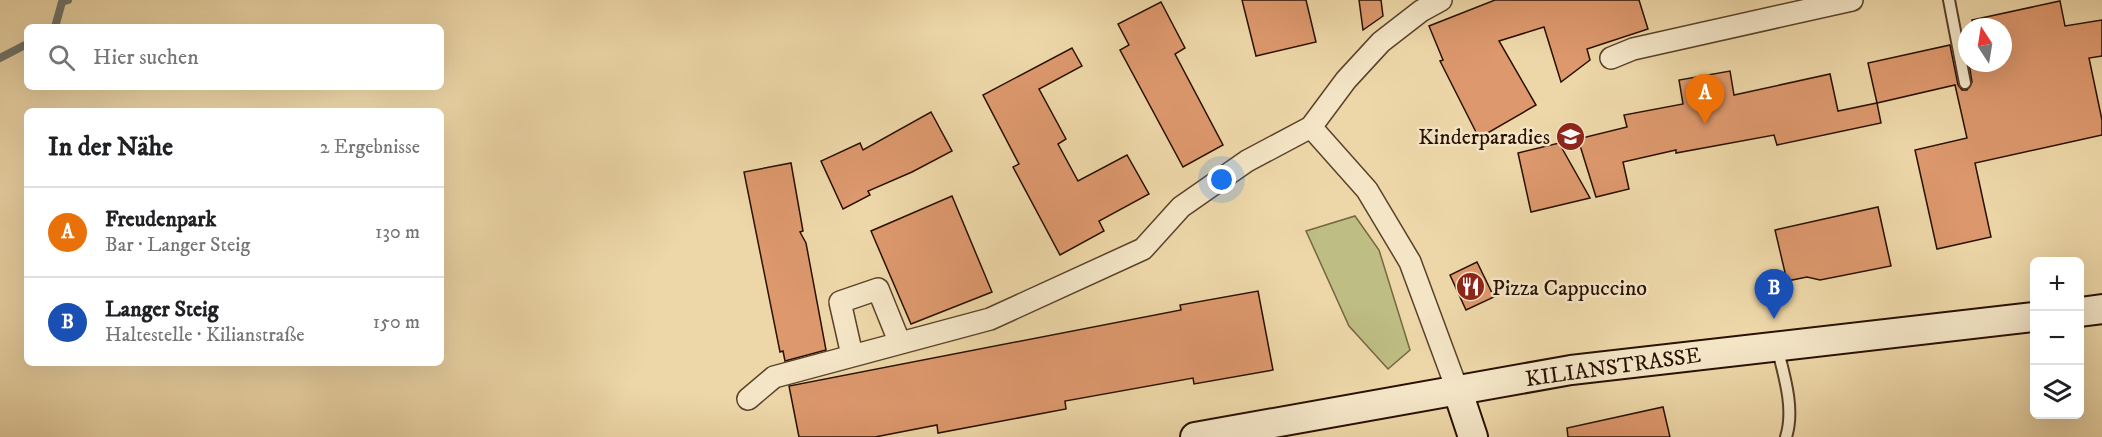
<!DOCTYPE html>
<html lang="de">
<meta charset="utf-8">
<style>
body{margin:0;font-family:"IM FELL DW Pica",serif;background:#f2f2f2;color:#202124}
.controls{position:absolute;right:18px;bottom:18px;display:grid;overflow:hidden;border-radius:9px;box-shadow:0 6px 24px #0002}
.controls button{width:54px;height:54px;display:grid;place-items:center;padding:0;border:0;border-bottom:2px solid #e0e0e0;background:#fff;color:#202124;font:30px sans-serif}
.compass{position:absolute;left:1958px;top:18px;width:54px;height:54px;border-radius:50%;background:#fff;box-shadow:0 6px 24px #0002;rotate:348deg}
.you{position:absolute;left:1222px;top:180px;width:21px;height:21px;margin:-15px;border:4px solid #fff;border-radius:50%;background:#1a73e8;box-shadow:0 0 0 9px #1a73e833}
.badge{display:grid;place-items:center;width:39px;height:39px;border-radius:50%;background:#1a73e8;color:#fff;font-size:20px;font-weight:700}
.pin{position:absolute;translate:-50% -50px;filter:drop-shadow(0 2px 3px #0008)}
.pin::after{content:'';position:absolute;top:32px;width:21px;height:18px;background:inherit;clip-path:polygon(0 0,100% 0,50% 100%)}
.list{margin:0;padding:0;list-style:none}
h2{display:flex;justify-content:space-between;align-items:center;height:78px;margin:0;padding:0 24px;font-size:26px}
h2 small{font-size:20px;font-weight:400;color:#757577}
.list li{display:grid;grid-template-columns:39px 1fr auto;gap:18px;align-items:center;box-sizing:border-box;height:90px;padding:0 24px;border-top:2px solid #e0e0e0}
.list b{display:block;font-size:22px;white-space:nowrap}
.list p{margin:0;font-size:20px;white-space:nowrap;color:#757577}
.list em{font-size:20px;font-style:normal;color:#757577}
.icon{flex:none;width:33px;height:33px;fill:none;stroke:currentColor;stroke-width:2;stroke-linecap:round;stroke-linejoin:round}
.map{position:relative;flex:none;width:2102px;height:437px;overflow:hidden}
.search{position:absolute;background:#fff;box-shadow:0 6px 24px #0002;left:24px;top:24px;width:420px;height:66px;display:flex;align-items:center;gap:15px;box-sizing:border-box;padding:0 21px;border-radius:9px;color:#757577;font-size:22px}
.panel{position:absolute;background:#fff;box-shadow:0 6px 24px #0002;left:24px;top:108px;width:420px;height:258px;border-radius:9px}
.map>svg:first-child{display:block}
</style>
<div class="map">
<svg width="2102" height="437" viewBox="0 0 2102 437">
<rect width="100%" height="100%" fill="#edd7a8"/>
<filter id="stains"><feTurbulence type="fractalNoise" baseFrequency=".00333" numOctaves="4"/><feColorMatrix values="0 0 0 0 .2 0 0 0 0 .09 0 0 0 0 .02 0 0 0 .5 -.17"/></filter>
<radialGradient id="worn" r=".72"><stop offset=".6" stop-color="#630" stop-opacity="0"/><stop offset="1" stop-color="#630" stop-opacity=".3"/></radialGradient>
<polygon fill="#bebd83" stroke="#746742" stroke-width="1.5" points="1355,216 1379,250 1410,350 1388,369 1349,326 1306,231"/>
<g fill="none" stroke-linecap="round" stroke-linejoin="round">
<g stroke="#6f756b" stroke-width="8">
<polyline points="55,27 62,2 68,0"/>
<polyline points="0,58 27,44"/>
</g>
</g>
<g fill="#dd986d" stroke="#291100" stroke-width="1.5">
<polygon points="1242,0 1306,0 1316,42 1256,56"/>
<polygon points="1359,0 1381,0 1383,16 1363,30"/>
<polygon points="1495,0 1639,0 1648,29 1587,49 1590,60 1561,82 1544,27 1499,41 1536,105 1479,138 1440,61 1443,60 1429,26"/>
<polygon points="2060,1 2065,26 2102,20 2102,56 2089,58 2102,120 2102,135 1975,163 1991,237 1937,249 1915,150 1967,138 1955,85 1877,103 1868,63 1950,45 1958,85 1962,90 1967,90 1972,82 1969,63 2003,63 2003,27 1974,27 1972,20"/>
<polygon points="1161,2 1185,48 1175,54 1223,145 1183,167 1120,50 1129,45 1118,24"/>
<polygon points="1072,48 1082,66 1039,89 1066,139 1058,144 1078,181 1127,155 1149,194 1099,221 1104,231 1060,255 1013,167 1019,164 983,95"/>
<polygon points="1730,71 1734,95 1830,74 1838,111 1877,103 1881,123 1777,145 1774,135 1676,153 1676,150 1623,162 1629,189 1596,197 1578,139 1627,127 1624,115 1683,104 1679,80"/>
<polygon points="931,112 952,151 912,172 868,191 870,195 843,209 821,161 860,143 863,150"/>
<polygon points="1559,143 1590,198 1531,212 1518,153"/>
<polygon points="791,163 803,231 800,232 806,243 826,350 785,361 783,351 780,352 744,172"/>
<polygon points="952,196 992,292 911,324 871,231"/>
<polygon points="1878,207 1891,266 1820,280 1807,277 1787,281 1775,230"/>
<polygon points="1477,262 1494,297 1466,310 1450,275"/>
<polygon points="1258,291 1273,370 1194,384 1193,378 1065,401 1066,409 938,433 937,425 875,437 799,437 789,386 1181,310 1180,305"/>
<polygon points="1663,407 1670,437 1568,437 1567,428"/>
</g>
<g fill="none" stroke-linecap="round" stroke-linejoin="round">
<defs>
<g id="lane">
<polyline points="1949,0 1965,83"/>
<path d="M1777 347C1784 375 1795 409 1786 437"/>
</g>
<g id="street">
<polyline points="1611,58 1633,49 1852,0"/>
<polyline points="1311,127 1367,190 1410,262 1457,389"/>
<polyline points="852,355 840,302 878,289 899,341"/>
<polyline points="748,399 774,377 990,319 1143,249 1181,207 1247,161 1311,127 1346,80 1381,42 1421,11 1441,0"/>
</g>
<g id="secondary">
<polyline points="2080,312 2102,309"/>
<polyline points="1457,389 1473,437"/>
<polyline points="1195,437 1571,370 2034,317"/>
</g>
</defs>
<use href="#lane" stroke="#5a422a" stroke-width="14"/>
<use href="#street" stroke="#5a422a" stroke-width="24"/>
<use href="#secondary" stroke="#291100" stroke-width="32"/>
<use href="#lane" stroke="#f3e5c6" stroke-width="10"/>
<use href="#street" stroke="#f3e5c6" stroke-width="21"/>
<use href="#secondary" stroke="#f3e5c6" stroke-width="28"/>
</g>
<defs>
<symbol id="school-disc" viewBox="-11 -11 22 22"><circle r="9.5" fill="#8f2418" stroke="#f3e5c6"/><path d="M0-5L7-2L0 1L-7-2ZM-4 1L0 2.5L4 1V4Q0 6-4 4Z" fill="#fff"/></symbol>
<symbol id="restaurant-disc" viewBox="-11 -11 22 22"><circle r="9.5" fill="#8f2418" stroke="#f3e5c6"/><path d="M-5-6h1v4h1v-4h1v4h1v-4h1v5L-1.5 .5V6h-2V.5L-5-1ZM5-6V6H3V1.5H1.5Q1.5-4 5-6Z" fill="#fff"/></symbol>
</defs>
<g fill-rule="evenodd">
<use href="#school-disc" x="1554" y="120" width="33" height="33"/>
<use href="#restaurant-disc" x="1454" y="270" width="33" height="33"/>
</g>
<g text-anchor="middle" stroke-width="5" stroke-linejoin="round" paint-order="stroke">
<g font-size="22" fill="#291100" stroke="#f3e5c6" text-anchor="end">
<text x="1550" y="144">Kinderparadies</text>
<text x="1492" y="295" text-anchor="start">Pizza Cappuccino</text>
</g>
<g font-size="22" fill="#291100" stroke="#f3e5c6">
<text transform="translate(1613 366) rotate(-8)" y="8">KILIANSTRASSE</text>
</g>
</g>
<rect width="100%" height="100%" filter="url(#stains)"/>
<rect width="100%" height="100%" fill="url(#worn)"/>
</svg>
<div class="controls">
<button>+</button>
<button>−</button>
<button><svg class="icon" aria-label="layers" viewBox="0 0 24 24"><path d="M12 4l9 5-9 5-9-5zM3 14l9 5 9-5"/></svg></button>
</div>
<svg class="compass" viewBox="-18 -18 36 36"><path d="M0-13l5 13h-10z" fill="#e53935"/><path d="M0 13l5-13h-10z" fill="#757577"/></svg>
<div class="you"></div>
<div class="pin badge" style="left:1705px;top:124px;background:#e8710a">A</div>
<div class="pin badge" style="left:1774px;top:319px;background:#1a4fb4">B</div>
<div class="search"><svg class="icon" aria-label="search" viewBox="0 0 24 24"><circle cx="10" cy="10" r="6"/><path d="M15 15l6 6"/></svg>Hier suchen</div>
<section class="panel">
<h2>In der Nähe<small>2 Ergebnisse</small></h2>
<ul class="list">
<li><span class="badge" style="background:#e8710a">A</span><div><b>Freudenpark</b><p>Bar · Langer Steig</p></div><em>130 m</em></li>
<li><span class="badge" style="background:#1a4fb4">B</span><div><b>Langer Steig</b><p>Haltestelle · Kilianstraße</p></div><em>150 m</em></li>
</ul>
</section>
</div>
